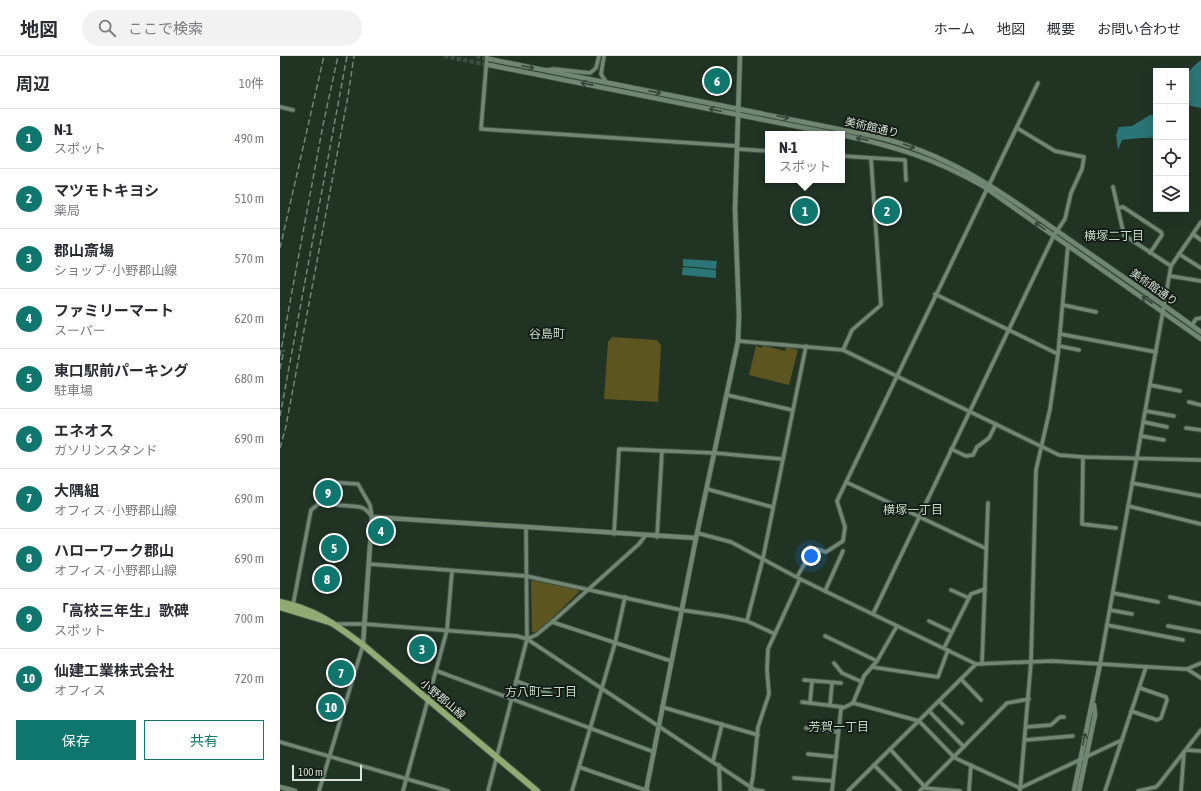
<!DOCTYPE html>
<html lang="ja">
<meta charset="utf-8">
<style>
body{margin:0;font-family:"Asap Condensed","Noto Sans JP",sans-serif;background:#f2f2f3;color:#2b2b33}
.controls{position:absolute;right:12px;top:12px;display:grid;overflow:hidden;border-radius:0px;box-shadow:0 4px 16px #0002}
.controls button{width:36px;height:36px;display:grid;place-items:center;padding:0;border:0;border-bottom:1px solid #e1e1e2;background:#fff;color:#2b2b33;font:20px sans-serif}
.scale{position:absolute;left:12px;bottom:10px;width:70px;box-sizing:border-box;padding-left:4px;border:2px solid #d7e3d8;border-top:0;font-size:11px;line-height:14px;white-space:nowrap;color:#d7e3d8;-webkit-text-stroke:3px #111912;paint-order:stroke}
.you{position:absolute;left:531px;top:500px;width:14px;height:14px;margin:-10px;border:3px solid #fff;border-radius:50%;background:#1a73e8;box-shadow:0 0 0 6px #1a73e833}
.badge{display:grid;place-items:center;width:26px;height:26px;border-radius:50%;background:#0f766e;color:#fff;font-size:13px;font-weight:700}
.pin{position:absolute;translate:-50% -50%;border:2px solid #fff;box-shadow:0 1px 4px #0006}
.popup{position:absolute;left:485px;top:75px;width:80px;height:52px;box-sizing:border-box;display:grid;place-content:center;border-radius:0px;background:#fff;filter:drop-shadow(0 1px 3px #0005);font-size:13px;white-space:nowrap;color:#7c7c81}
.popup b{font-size:15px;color:#2b2b33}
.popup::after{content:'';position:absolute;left:50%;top:100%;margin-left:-8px;border:8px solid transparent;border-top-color:#fff}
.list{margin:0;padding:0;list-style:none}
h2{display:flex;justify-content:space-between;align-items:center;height:52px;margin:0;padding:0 16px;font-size:17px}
h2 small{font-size:13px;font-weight:400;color:#7c7c81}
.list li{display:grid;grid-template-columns:26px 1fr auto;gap:12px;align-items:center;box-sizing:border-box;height:60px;padding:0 16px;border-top:1px solid #e1e1e2}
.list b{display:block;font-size:15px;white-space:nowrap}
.list p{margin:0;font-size:13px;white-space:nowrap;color:#7c7c81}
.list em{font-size:13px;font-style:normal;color:#7c7c81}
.actions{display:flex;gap:8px;padding:12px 16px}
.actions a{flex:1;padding:9px 0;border:1px solid #0f766e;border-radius:0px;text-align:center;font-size:14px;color:#0f766e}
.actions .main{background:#0f766e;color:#fff}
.icon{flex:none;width:22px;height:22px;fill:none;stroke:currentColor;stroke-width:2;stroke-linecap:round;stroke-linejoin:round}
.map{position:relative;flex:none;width:921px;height:735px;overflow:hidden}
header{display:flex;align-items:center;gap:24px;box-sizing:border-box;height:56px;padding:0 20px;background:#fff;border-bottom:1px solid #e1e1e2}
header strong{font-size:19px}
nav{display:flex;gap:22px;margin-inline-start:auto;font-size:14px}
.search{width:280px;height:36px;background:#f2f2f3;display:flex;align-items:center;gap:10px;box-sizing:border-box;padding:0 14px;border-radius:22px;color:#7c7c81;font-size:15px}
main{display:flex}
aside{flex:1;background:#fff}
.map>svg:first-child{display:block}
</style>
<header>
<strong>地図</strong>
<div class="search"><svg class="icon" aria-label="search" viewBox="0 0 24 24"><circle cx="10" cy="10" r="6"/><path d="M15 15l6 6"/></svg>ここで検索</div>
<nav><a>ホーム</a><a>地図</a><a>概要</a><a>お問い合わせ</a></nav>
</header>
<main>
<aside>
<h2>周辺<small>10件</small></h2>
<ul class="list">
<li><span class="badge">1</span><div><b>N-1</b><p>スポット</p></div><em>490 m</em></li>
<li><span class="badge">2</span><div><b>マツモトキヨシ</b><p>薬局</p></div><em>510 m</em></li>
<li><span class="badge">3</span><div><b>郡山斎場</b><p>ショップ · 小野郡山線</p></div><em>570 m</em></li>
<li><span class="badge">4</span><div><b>ファミリーマート</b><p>スーパー</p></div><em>620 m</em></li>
<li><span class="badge">5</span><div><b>東口駅前パーキング</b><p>駐車場</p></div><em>680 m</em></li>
<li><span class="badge">6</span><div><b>エネオス</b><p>ガソリンスタンド</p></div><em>690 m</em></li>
<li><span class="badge">7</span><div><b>大隅組</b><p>オフィス · 小野郡山線</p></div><em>690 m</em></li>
<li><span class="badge">8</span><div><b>ハローワーク郡山</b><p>オフィス · 小野郡山線</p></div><em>690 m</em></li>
<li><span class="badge">9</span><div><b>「高校三年生」歌碑</b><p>スポット</p></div><em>700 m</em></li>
<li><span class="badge">10</span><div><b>仙建工業株式会社</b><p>オフィス</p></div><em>720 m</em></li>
</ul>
<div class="actions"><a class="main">保存</a><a>共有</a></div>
</aside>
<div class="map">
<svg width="921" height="735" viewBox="0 0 921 735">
<rect width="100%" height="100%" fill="#213424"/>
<g fill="#5d551f">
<polygon points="332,281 377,284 381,289 378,346 324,343 328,286"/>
<polygon points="482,289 505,295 506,291 518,294 509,329 469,319 476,290 482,292"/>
<polygon points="252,524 299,534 299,536 257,577 252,576 251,525"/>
</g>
<g fill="#2c7576">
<path d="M921 4V52L906 49C906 26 901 19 921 4Z"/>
<path d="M870 59 876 60V82C872 81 845 83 842 84L838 94 836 79 839 71 852 70Z"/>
<polygon points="403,203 437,205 436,213 403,210"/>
<polygon points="403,211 436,214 436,222 402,219"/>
</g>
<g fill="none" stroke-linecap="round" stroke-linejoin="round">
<g stroke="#3c4e3f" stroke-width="4.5" stroke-dasharray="4.5 2" stroke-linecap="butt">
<polyline points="164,0 209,9"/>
<polyline points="196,0 209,3"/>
</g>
<defs>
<g id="minor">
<polyline points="207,0 201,73 457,90"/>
<polyline points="324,0 321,18 326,26"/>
<polyline points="267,14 274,13 310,17 316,12 319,0"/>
<polyline points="0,51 13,54"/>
<polyline points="457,93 488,95"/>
<polyline points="562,100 625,104 626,124"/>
<polyline points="833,131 844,179 891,210"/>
<polyline points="838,152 843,151 881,176 882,179 870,197"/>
<polyline points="913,178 921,184"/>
<polyline points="899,198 921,212"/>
<polyline points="890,220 921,225"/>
<polyline points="655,238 778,298"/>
<polyline points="783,249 816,256"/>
<polyline points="912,269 916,263 921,262"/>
<polyline points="780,278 876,296"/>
<polyline points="458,285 563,294 779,399 803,401 921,404"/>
<polyline points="779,290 799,294"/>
<polyline points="563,294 572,274 601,249 591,102"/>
<polyline points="870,329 900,335"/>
<polyline points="447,339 512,354"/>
<polyline points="909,346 921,349"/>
<polyline points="866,355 894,360"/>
<polyline points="864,366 887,371"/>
<polyline points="906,372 921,374"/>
<polyline points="861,380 884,384"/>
<polyline points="671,393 686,400 693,399 697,391 709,382 716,368"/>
<polyline points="803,401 802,468 836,472"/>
<path d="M48 426 78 428 90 449 92 461C89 457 87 454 83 452 71 447 33 455 40 432Z"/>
<polyline points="566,426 705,492"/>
<polyline points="852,427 921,440"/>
<polyline points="427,433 492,451"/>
<polyline points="848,450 921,468"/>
<polyline points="417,477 451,486 520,523 696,608 772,605 903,613 907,613 921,607"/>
<polyline points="334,478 339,393 435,397 502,403"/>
<polyline points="377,481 382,395"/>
<polyline points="89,508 246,520 401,554 443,560 467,565 495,578"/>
<polyline points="517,521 525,507 530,491 546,496 563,485 565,471 557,445 758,27"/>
<polyline points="545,535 563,495"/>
<polyline points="833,537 878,546"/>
<polyline points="890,541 921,548"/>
<polyline points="689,542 691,538 705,533"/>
<polyline points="13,549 31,454 42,445"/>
<polyline points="830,554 852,558"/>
<polyline points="593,558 774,179 785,163 791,137 802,113 804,101 775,95 737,72"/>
<polyline points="467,565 483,502 526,290"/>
<polyline points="649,565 672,576"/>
<polyline points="272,566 391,605"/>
<polyline points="55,568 85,568 237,580 247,583 475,734 483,735"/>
<polyline points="827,569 903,584"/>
<polyline points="888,570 921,576"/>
<polyline points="545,580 597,605"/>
<polyline points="247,583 256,579 272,566 359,488 365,480"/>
<polyline points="664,592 689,542 671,534"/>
<polyline points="554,607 562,617 582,626"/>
<polyline points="702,608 708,447"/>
<polyline points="820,608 891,210 921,166"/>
<polyline points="592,611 658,621 668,594"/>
<polyline points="907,613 921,622"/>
<polyline points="157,615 374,696"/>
<polyline points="681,623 701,644"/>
<polyline points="524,624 561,627"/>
<polyline points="236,625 271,638"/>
<polyline points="659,645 682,667"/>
<polyline points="522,646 562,651"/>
<polyline points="530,647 532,625"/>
<polyline points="573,647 584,620 597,605 617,570"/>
<polyline points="550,649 552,627"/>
<polyline points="382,651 478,679"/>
<polyline points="649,655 684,691"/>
<polyline points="851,655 877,664 881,662 887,644 886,641 860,632"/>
<polyline points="746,671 771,669 780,661 784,661"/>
<polyline points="526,672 558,676"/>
<polyline points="745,684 793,680"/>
<polyline points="0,686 168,735"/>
<polyline points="610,693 644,730"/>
<polyline points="906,694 921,695"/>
<polyline points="528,698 556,701"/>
<polyline points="433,705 442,668"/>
<polyline points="439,709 440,735"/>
<polyline points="594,709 620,735"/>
<polyline points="299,711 368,735"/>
<polyline points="514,722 553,725"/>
<polyline points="643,732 680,735"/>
<polyline points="39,735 83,589"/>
<polyline points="123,735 167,574 172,515"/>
<polyline points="208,735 247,583 246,472"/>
<polyline points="292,735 335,587 345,541"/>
<polyline points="470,735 473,720 478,671 489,638 487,614 488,593 520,523"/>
<polyline points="552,735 561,653 573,647 639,665 675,702 740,732 842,684"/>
<polyline points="568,735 696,608"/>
<polyline points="640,735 727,647 749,643"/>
<polyline points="689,735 691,709"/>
<polyline points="740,735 751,606 756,414 770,353 778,298 788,189"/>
<polyline points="825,735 866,611"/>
<polyline points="858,735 876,731 879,728 921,674"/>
<polyline points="901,735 904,696"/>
</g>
<g id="tertiary">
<path d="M209 3 593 80C669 97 725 138 787 182 832 213 877 244 921 276"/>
<polyline points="209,9 555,78"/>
<path d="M562 79C615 90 655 103 703 130L921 283"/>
<polyline points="83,589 92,461 416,482"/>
<polyline points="0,731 15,735"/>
<polyline points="366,735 416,482 458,285 459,259 455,153 460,0"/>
<polyline points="794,735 820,608"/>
<polyline points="799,735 815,659 814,649"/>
</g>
<g id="primary">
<path d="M0 546C37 554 54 568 83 589L257 735"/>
<polyline points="0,551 52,567"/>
</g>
</defs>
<use href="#minor" stroke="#3f5042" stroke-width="5.5"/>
<use href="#tertiary" stroke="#3f5042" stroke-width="6"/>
<use href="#primary" stroke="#3f5042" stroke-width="8"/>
<use href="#minor" stroke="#718774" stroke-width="3.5"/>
<use href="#tertiary" stroke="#718774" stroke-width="4.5"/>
<use href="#primary" stroke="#91ab73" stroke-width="6"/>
<g stroke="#758577" stroke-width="1.5" stroke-dasharray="6 3" stroke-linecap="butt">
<polyline points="0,192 44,0"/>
<polyline points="0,300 43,69 58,0"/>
<polyline points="0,313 4,294"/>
<polyline points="0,360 67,0"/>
<polyline points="0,392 6,370 68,40 74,0"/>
</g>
</g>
<defs><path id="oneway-shaft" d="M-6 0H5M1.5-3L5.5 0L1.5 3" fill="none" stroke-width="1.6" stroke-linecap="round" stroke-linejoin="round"/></defs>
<g stroke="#374539">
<use href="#oneway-shaft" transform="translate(248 11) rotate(12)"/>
<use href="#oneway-shaft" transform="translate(307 28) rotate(-169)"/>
<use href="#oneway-shaft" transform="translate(375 36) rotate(11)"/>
<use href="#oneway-shaft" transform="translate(435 54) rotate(-168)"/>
<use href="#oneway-shaft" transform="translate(503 61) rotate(12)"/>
<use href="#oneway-shaft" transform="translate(582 83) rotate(-168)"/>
<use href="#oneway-shaft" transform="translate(629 90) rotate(19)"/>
<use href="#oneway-shaft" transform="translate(760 170) rotate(-145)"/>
<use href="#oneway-shaft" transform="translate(867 244) rotate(-145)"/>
<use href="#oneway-shaft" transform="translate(804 683) rotate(-78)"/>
</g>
<g text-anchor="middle" stroke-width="3.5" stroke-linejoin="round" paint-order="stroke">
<g font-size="11" fill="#d7e3d8" stroke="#111912">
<text transform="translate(592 71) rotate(13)" y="4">美術館通り</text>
<text transform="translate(874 231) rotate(35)" y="4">美術館通り</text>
<text transform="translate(163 643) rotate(40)" y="4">小野郡山線</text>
</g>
<g font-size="12" fill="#c6dec9" stroke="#111912">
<text x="834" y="184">横塚二丁目</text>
<text x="267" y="282">谷島町</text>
<text x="633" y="458">横塚一丁目</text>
<text x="261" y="640">方八町二丁目</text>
<text x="559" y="675">芳賀一丁目</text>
</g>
</g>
</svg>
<div class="controls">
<button>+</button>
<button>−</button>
<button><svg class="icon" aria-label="locate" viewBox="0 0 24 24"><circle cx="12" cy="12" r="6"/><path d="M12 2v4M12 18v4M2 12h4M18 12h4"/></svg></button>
<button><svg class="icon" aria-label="layers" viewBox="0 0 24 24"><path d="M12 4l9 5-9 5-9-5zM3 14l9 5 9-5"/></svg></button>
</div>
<div class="scale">100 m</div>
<div class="you"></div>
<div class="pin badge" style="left:525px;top:155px">1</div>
<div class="popup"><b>N-1</b>スポット</div>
<div class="pin badge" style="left:607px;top:155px">2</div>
<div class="pin badge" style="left:142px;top:593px">3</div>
<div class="pin badge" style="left:101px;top:475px">4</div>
<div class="pin badge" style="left:54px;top:492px">5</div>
<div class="pin badge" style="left:437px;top:25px">6</div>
<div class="pin badge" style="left:61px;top:617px">7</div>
<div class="pin badge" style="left:47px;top:523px">8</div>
<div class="pin badge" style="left:48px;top:437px">9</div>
<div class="pin badge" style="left:51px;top:651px">10</div>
</div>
</main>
